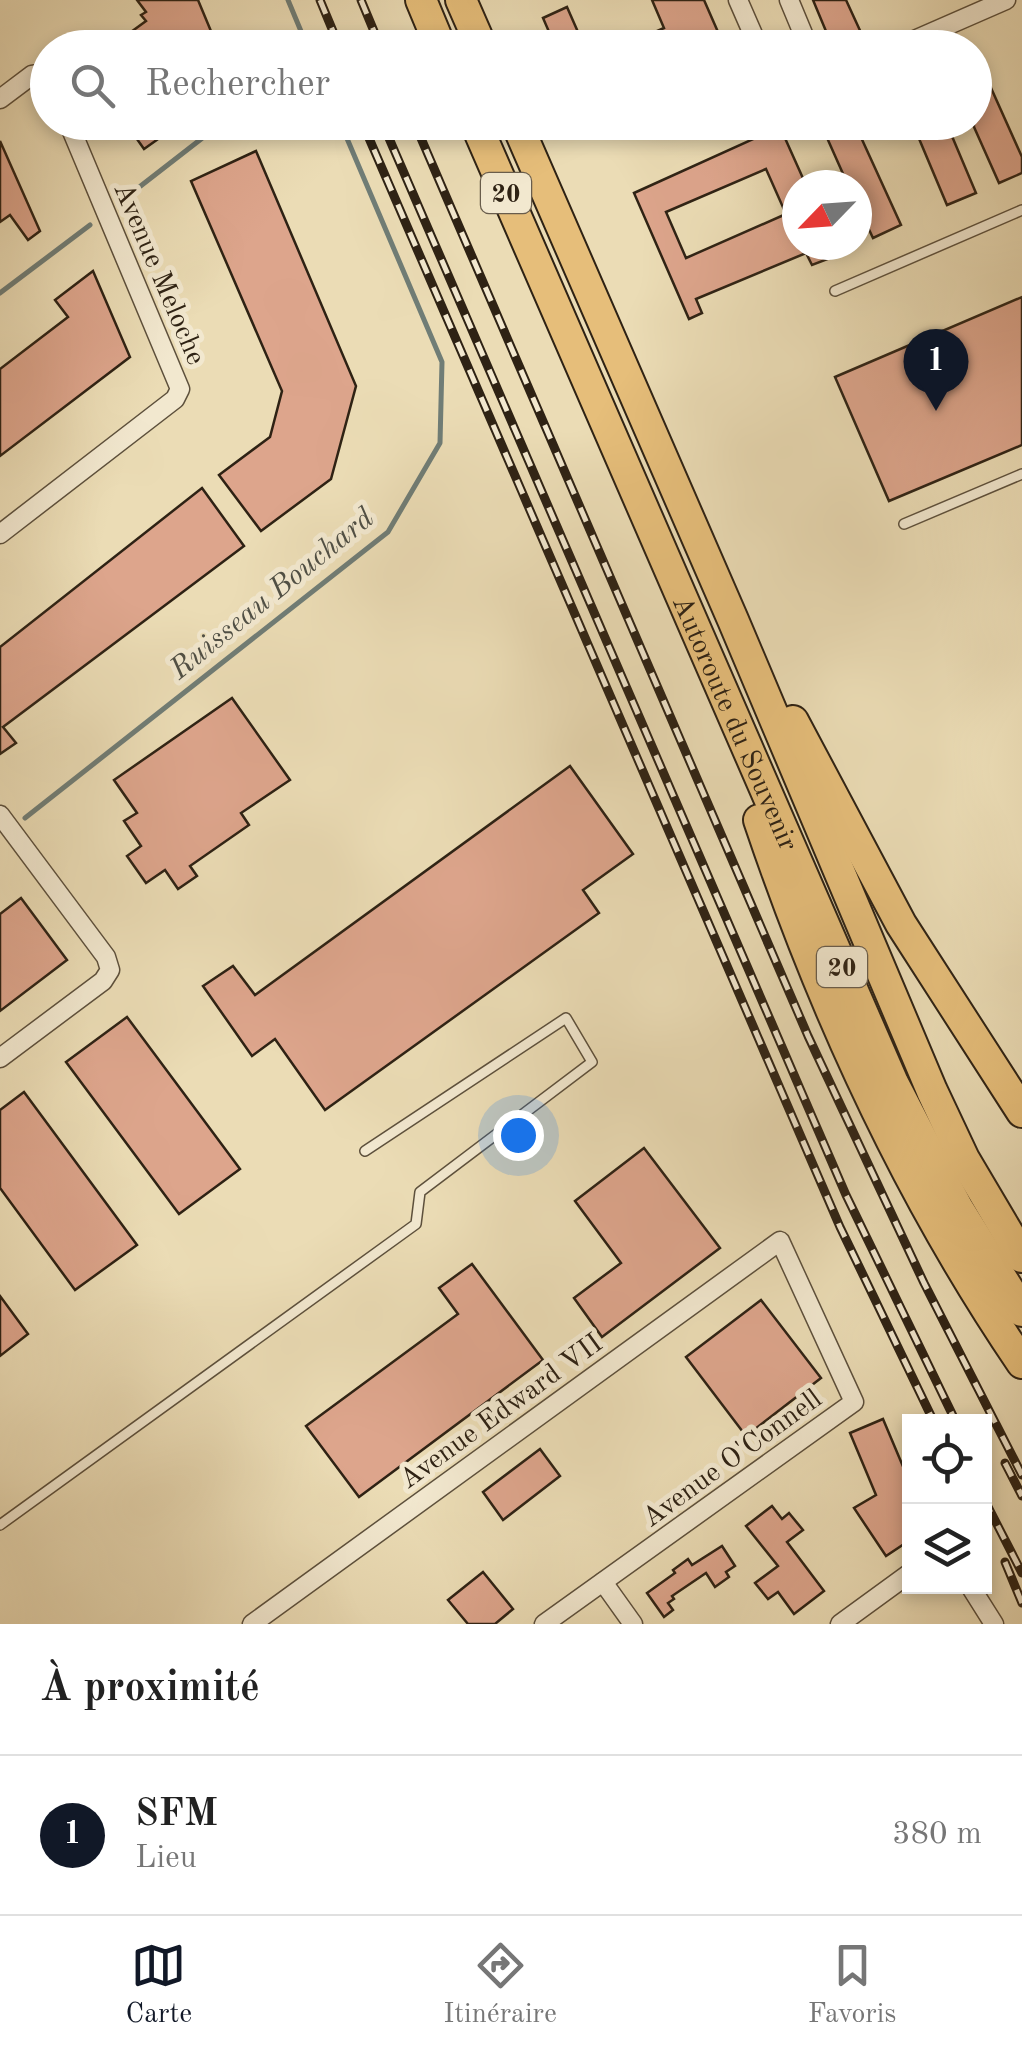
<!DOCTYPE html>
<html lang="fr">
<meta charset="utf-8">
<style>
body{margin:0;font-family:"Old Standard TT",serif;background:#f6f6f6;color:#222}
.controls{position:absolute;right:30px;bottom:30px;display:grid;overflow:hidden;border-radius:0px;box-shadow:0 5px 15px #0003}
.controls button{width:90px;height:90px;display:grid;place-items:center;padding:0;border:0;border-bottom:2px solid #e0e0e0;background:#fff;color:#222;font:50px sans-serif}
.compass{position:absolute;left:782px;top:170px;width:90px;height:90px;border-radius:50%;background:#fff;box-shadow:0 5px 15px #0003;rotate:245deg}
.you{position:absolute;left:518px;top:1135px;width:35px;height:35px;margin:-25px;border:8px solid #fff;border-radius:50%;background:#1a73e8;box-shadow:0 0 0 15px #1a73e833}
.badge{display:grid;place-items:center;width:65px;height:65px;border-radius:50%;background:#111827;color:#fff;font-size:32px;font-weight:700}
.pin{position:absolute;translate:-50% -82px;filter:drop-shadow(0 2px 5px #0008)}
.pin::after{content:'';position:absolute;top:52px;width:35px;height:30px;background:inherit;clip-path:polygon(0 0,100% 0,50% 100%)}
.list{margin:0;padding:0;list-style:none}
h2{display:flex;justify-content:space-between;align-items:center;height:130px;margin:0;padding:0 40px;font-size:42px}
h2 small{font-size:32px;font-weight:400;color:#767676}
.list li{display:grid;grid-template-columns:65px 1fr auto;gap:30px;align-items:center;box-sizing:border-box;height:160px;padding:0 40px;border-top:2px solid #e0e0e0}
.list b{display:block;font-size:38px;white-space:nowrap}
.list p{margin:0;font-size:32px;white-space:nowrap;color:#767676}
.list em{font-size:32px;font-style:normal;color:#767676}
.icon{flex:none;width:55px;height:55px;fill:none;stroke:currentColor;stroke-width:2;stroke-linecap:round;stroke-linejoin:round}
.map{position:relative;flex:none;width:1022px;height:1624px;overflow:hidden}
.search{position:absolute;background:#fff;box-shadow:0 5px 15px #0003;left:30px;right:30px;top:30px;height:110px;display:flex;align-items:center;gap:25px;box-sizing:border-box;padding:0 35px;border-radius:55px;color:#767676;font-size:38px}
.sheet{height:290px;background:#fff}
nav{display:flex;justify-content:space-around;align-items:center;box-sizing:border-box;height:140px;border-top:2px solid #e0e0e0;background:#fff;font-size:28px;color:#767676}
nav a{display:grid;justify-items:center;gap:5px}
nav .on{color:#111827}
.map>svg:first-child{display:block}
</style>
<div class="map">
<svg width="1022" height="1624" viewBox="0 0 1022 1624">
<rect width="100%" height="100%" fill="#ebdcb5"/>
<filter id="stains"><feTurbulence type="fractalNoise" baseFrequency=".002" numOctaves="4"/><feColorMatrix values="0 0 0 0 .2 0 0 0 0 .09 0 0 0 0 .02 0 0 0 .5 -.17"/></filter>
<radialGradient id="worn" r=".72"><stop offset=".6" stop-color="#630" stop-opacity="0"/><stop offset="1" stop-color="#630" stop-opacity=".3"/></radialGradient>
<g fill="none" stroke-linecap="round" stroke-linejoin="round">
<g stroke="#707d76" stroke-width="5">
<polyline points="288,0 308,48"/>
<polyline points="120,202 223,122"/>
<polyline points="0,293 90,225"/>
<polyline points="25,818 388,532 440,443 442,362 340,122"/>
</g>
</g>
<g fill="#dda58c" stroke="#2e2214" stroke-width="2.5" fill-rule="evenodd">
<polygon points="137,0 198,0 218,48 109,48 146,21 141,15 146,12"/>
<polygon points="652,0 704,0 725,48 619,48 664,28"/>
<polygon points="813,0 846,0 863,37 833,48"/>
<polygon points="567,7 585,48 556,48 543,18"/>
<polygon points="974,50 1022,157 1022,173 999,183 974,127"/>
<polygon points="125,122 182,122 144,149"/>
<polygon points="820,122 854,122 901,225 873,238 857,204 857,185 848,185"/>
<polygon points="912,122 946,122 976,193 947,205"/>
<path d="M780 127 806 185H797V245H834L838 255 812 265 806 253 696 299 702 313 689 319 634 193ZM766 169 786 214 686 258 666 212Z"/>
<polygon points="0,141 40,231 28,240 10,215 0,222"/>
<polygon points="256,151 356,386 331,479 261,531 219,475 270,437 282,391 191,181"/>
<polygon points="93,271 130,357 0,456 0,369 68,317 55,300"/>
<polygon points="1022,297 1022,445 889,501 835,377"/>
<polygon points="202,488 244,546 3,727 16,743 0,754 0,647"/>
<polygon points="232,698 290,780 241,813 249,825 190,866 197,876 178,889 165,870 146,883 127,856 141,846 124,821 137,813 114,780"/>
<polygon points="570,766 633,854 583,890 599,913 325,1110 275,1039 252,1056 203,986 233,966 255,995"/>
<polygon points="21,898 67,960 0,1011 0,914"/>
<polygon points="127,1017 240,1169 179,1214 66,1062"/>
<polygon points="24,1092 137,1245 75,1290 0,1188 0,1110"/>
<polygon points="644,1148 720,1248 602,1337 574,1298 621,1263 575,1201"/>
<polygon points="472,1264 543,1360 359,1497 306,1426 458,1314 439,1288"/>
<polygon points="0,1296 28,1334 0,1356"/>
<polygon points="761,1300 821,1378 746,1436 686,1357"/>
<polygon points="883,1419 910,1483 910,1540 886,1556 854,1508 876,1495 850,1433"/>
<polygon points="540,1449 560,1476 503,1520 483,1492"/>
<polygon points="772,1506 782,1519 789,1513 803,1530 787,1542 824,1591 794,1614 778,1592 768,1599 755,1583 778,1566 746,1526"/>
<polygon points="722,1546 735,1566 726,1572 729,1577 715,1587 706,1573 672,1596 674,1599 668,1603 673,1610 664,1617 647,1593 675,1573 673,1570 688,1559 692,1565"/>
<polygon points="483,1572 513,1609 495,1624 468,1624 448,1600"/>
</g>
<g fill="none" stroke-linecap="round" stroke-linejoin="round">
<defs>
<g id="service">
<polyline points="835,291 1022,210"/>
<polyline points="904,524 1022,474"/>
<polyline points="0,1525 416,1224 420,1192 592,1062 566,1018 365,1151"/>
</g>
<g id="minor">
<polyline points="738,0 759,48"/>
<polyline points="789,0 809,48"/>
<polyline points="896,48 1006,0"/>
<polyline points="0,99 32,75 45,73 48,78"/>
<polyline points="0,534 175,399 180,389 68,122"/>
<polyline points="0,815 106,957 110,970 103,981 0,1058"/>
<polyline points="603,1582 633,1624"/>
<polyline points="970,1586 994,1624"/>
<polyline points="252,1624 780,1241 854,1402 544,1624"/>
<polyline points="840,1624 910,1573"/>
</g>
<g id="motorway">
<polyline points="421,0 441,48"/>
<polyline points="461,0 482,48"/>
<path id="s1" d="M475 122 893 1083 957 1207 1022 1311"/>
<polyline points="516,122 733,620 932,1091 964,1159 1022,1257"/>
<polyline points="793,721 901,924 1022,1112"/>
<path d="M759 820C823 1010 909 1197 1022 1363"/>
</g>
</defs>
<use href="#service" stroke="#5d503c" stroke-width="12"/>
<use href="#minor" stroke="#5d503c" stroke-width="21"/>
<use href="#motorway" stroke="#2e2214" stroke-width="34"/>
<use href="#service" stroke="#f2e8cf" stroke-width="9"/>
<use href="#minor" stroke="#f2e8cf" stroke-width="18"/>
<use href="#motorway" stroke="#e6be7a" stroke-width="30"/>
<defs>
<g id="rail">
<polyline points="320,0 340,48"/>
<polyline points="361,0 381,48"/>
<polyline points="362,122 840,1227 934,1422"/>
<polyline points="382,122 846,1195 956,1422"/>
<polyline points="414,122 808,1036 924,1283 1022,1475"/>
<polyline points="1005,1463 1022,1496"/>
<polyline points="984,1499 1022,1573"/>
<polyline points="1005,1562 1022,1603"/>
</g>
</defs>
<use href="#rail" stroke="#2e2214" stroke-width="9"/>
<use href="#rail" stroke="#f2e8cf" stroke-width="5" stroke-dasharray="15" stroke-linecap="butt"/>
</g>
<g text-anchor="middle" stroke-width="10" stroke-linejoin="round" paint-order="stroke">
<g fill="#f2e8cf" stroke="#695d4c" stroke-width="2.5">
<rect x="481" y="173" width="50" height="40" rx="8"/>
<rect x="817" y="947" width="50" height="40" rx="8"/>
</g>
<g font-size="25" font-weight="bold" fill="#2e2214">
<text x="506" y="202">20</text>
<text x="842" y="976">20</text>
</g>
<g font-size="28" fill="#2e2214" stroke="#f2e8cf">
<text transform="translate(161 273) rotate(67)" y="10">Avenue Meloche</text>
<text dy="10" stroke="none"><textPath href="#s1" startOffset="655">Autoroute du Souvenir</textPath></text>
<text transform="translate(500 1410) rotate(-36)" y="10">Avenue Edward VII</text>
<text transform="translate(731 1457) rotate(-36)" y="10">Avenue O'Connell</text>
</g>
<g font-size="30" font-style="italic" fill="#4f4f45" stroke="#f2e8cf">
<text transform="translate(271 593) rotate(-39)" y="10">Ruisseau Bouchard</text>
</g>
</g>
<rect width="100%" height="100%" filter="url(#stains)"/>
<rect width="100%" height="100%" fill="url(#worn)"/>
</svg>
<div class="controls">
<button><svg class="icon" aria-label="locate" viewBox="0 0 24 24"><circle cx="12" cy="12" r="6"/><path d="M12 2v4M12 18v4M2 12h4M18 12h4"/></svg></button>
<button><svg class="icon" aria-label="layers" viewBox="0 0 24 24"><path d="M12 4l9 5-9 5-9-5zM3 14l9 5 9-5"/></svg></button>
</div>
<svg class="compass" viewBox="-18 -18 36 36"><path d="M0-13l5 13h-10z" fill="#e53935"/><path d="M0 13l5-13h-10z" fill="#767676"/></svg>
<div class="you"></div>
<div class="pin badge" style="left:936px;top:411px">1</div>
<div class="search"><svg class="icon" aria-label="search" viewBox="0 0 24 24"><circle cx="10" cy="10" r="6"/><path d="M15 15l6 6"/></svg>Rechercher</div>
</div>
<section class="sheet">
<h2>À proximité<small></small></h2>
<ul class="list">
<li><span class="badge">1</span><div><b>SFM</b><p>Lieu</p></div><em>380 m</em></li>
</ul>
</section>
<nav>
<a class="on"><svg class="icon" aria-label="map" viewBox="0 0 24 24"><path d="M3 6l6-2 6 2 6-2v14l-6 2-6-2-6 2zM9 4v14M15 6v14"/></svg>Carte</a>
<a><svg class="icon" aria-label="directions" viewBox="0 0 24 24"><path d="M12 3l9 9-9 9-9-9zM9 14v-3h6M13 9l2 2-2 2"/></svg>Itinéraire</a>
<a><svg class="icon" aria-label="saved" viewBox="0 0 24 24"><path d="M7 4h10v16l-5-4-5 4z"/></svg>Favoris</a>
</nav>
